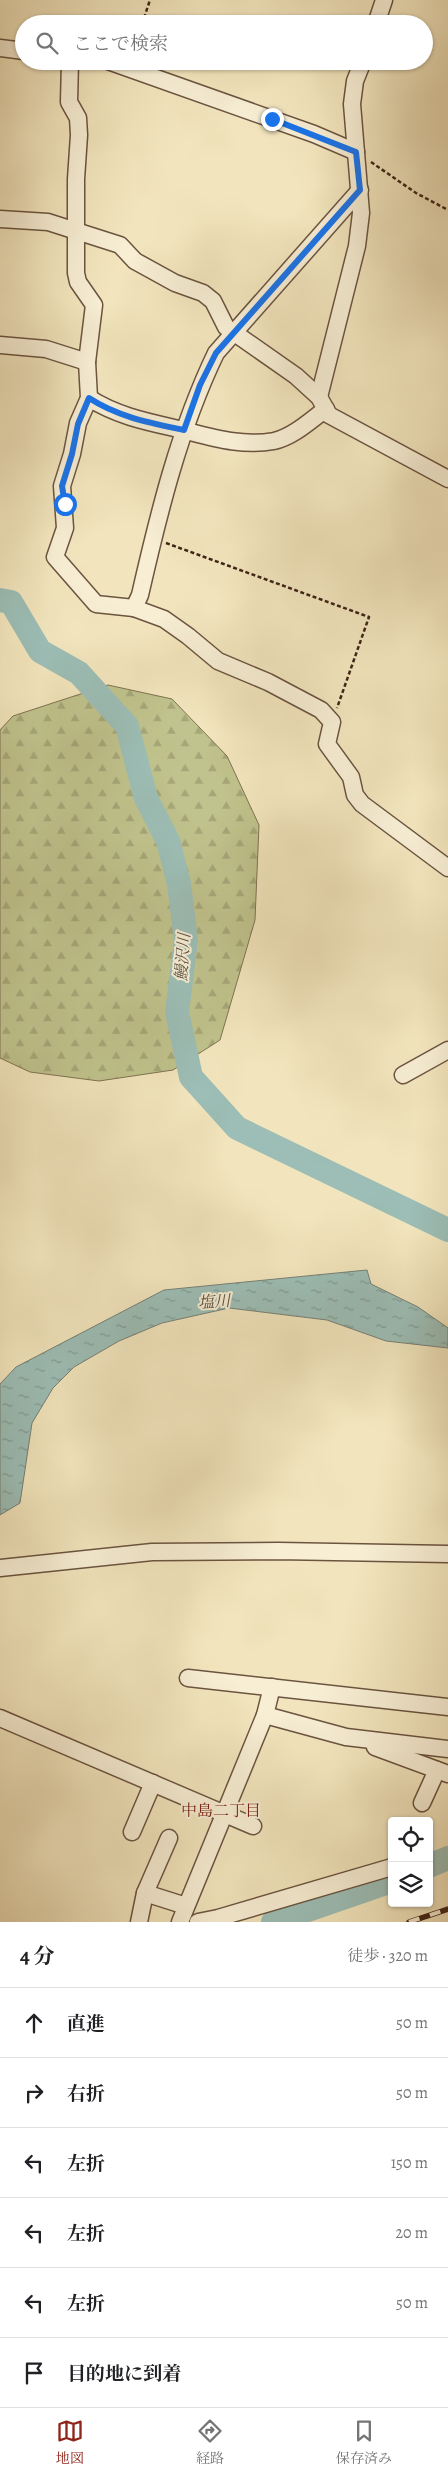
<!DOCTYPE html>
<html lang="ja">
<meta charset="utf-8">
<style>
body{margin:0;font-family:Alegreya,"Noto Serif JP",serif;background:#f2f2f2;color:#202124}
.controls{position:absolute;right:15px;bottom:15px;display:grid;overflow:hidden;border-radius:5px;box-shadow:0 1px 4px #0004}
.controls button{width:45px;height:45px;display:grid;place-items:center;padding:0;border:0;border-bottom:1px solid #e0e0e0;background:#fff;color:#202124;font:25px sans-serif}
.stop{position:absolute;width:15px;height:15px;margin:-11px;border:4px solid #1a73e8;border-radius:50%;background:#fff}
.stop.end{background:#1a73e8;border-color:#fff;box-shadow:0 1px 5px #0008}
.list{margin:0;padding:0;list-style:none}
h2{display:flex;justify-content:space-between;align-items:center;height:65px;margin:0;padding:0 20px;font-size:21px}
h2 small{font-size:16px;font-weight:400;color:#757577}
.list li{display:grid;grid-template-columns:32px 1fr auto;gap:15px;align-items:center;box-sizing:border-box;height:70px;padding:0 20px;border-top:1px solid #e0e0e0}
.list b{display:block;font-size:19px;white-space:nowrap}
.list em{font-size:16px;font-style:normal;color:#757577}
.icon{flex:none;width:28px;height:28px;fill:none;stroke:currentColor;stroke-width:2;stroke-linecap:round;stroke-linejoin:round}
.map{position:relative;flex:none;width:448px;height:1922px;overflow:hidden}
.search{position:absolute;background:#fff;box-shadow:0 1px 4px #0004;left:15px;right:15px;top:15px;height:55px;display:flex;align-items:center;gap:12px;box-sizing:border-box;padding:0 18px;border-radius:28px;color:#757577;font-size:19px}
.sheet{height:485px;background:#fff}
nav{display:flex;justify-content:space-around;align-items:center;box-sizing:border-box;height:70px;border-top:1px solid #e0e0e0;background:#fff;font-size:14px;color:#757577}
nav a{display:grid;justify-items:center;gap:2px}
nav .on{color:#8f2418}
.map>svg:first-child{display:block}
</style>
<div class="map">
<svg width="448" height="1922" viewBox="0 0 448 1922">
<defs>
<pattern id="forest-firs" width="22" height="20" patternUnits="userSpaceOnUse" patternTransform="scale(1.25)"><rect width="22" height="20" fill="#c0c38d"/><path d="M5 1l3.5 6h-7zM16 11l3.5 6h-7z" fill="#a6a779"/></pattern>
<pattern id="water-ripples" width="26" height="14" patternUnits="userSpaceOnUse" patternTransform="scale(1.25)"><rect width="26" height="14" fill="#9cbeb6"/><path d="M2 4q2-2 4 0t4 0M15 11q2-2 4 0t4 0" fill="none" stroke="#819a93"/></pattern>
</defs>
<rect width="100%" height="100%" fill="#f2e5bd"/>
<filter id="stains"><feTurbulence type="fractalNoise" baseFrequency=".004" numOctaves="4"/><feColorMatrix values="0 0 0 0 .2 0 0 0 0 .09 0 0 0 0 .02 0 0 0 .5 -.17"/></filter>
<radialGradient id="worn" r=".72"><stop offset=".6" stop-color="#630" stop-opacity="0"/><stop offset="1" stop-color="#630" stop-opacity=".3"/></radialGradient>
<polygon fill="url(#forest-firs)" stroke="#7f7352" points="108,685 172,699 227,756 259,825 255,920 220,1040 173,1070 99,1081 30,1072 0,1058 0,730 13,716"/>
<polygon fill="url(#water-ripples)" stroke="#768076" points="367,1270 371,1284 418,1307 448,1328 448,1348 386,1341 327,1320 229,1308 162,1323 119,1341 74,1367 53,1388 32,1423 20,1503 0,1515 0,1384 16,1367 164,1290"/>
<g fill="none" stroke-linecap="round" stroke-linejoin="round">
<g stroke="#9cbeb6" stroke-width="24">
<polyline points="0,600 11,602 40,651 79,673 127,726 146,798 168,841 179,884 186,940 177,1012 191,1077 237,1128 448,1230"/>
<polyline points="429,1866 448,1858"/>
<polyline points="273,1922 392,1881"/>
</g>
<defs>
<g id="minor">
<polyline points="376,24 384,0"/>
<polyline points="0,48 24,51"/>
<path d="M70 61 69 102 78 118 79 135 76 179V273L78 282 94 305 87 362 89 398 78 423 72 454 62 486 65 528 55 557 96 604 134 608 140 595C159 512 179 430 216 353L360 190"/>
<polyline points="108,61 314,134 356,152"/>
<polyline points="0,219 48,222 120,245 135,261 175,283 203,293 213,301 226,327 296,376 319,397 329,415 448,479"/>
<polyline points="0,345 46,349 87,362"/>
<polyline points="319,397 357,246 361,213 352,104 355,81 363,61"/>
<path d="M89 398C117 416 148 422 179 429 211 437 241 447 274 441 293 437 311 420 326 409"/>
<polyline points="134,608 164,619 188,636 218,661 268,682 321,710 332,722 327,744 351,777 355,795 362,804 448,868"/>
<polyline points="403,1075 448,1050"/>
<polyline points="0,1568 152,1552 278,1551 448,1554"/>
<polyline points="188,1678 448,1707"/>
<polyline points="265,1715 346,1737 448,1749"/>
<polyline points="0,1718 253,1826"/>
<polyline points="375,1747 448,1774"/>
<polyline points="422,1803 437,1770"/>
<polyline points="132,1832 153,1783"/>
<polyline points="145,1893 186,1906"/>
<polyline points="139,1922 145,1893 169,1838"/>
<polyline points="180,1922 265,1715 272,1687"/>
<polyline points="198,1922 218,1918 392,1867"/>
</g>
</defs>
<use href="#minor" stroke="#6b5440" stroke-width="19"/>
<g stroke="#3e2316" stroke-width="2.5" stroke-dasharray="4 2.5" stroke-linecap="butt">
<polyline points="142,24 150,0"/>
<polyline points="371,162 416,193 448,210"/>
<polyline points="166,543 369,617 337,708"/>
</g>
<use href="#minor" stroke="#f7eed4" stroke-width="16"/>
<defs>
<polyline id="rail" points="409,1922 448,1909"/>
</defs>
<use href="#rail" stroke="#3e2316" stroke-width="5.5"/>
<use href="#rail" stroke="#f7eed4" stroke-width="4" stroke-dasharray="11" stroke-linecap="butt"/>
</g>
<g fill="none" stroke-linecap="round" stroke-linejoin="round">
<path stroke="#1a73e8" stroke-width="6" d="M65 504 62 486 72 454 78 424 89 398C118 417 151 423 184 430L200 385 216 353 360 190 356 152 272 119"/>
</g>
<g text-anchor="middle" stroke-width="4" stroke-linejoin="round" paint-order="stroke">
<g font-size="16" font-style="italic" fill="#5a5246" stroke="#f7eed4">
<text transform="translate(182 957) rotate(-86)" y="6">鰻沢川</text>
<text transform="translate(214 1301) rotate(-4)" y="6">塩川</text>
</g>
<g font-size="16" fill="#7a1f14" stroke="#f7eed4">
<text x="221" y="1816">中島二丁目</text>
</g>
</g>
<rect width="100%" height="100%" filter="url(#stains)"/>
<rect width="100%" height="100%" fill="url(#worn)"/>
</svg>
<div class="controls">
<button><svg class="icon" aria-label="locate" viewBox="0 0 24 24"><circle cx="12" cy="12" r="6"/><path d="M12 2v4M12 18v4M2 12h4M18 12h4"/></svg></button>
<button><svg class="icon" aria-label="layers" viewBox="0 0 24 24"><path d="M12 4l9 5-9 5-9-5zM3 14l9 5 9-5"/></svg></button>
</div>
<div class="stop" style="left:65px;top:504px"></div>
<div class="stop end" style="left:272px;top:119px"></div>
<div class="search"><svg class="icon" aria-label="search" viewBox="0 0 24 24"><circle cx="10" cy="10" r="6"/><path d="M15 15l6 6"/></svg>ここで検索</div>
</div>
<section class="sheet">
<h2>4 分<small>徒歩 · 320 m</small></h2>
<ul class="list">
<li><svg class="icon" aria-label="ahead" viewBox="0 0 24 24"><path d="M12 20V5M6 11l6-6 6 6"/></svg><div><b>直進</b></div><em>50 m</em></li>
<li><svg class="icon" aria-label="right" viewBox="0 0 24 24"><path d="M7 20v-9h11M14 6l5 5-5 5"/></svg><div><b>右折</b></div><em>50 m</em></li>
<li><svg class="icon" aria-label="left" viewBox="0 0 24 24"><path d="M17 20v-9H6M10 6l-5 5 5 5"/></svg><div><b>左折</b></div><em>150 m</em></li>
<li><svg class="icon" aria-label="left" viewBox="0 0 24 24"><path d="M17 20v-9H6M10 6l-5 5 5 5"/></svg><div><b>左折</b></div><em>20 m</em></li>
<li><svg class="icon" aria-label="left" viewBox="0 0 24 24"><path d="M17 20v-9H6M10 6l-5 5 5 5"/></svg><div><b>左折</b></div><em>50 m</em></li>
<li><svg class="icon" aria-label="arrive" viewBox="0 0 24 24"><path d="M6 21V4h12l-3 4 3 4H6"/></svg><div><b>目的地に到着</b></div></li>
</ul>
</section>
<nav>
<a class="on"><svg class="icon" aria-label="map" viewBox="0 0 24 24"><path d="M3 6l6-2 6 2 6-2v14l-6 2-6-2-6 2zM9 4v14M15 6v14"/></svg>地図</a>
<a><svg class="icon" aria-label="directions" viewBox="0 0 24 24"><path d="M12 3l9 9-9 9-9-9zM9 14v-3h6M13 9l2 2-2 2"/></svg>経路</a>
<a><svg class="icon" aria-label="saved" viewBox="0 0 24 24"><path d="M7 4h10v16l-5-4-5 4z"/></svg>保存済み</a>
</nav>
